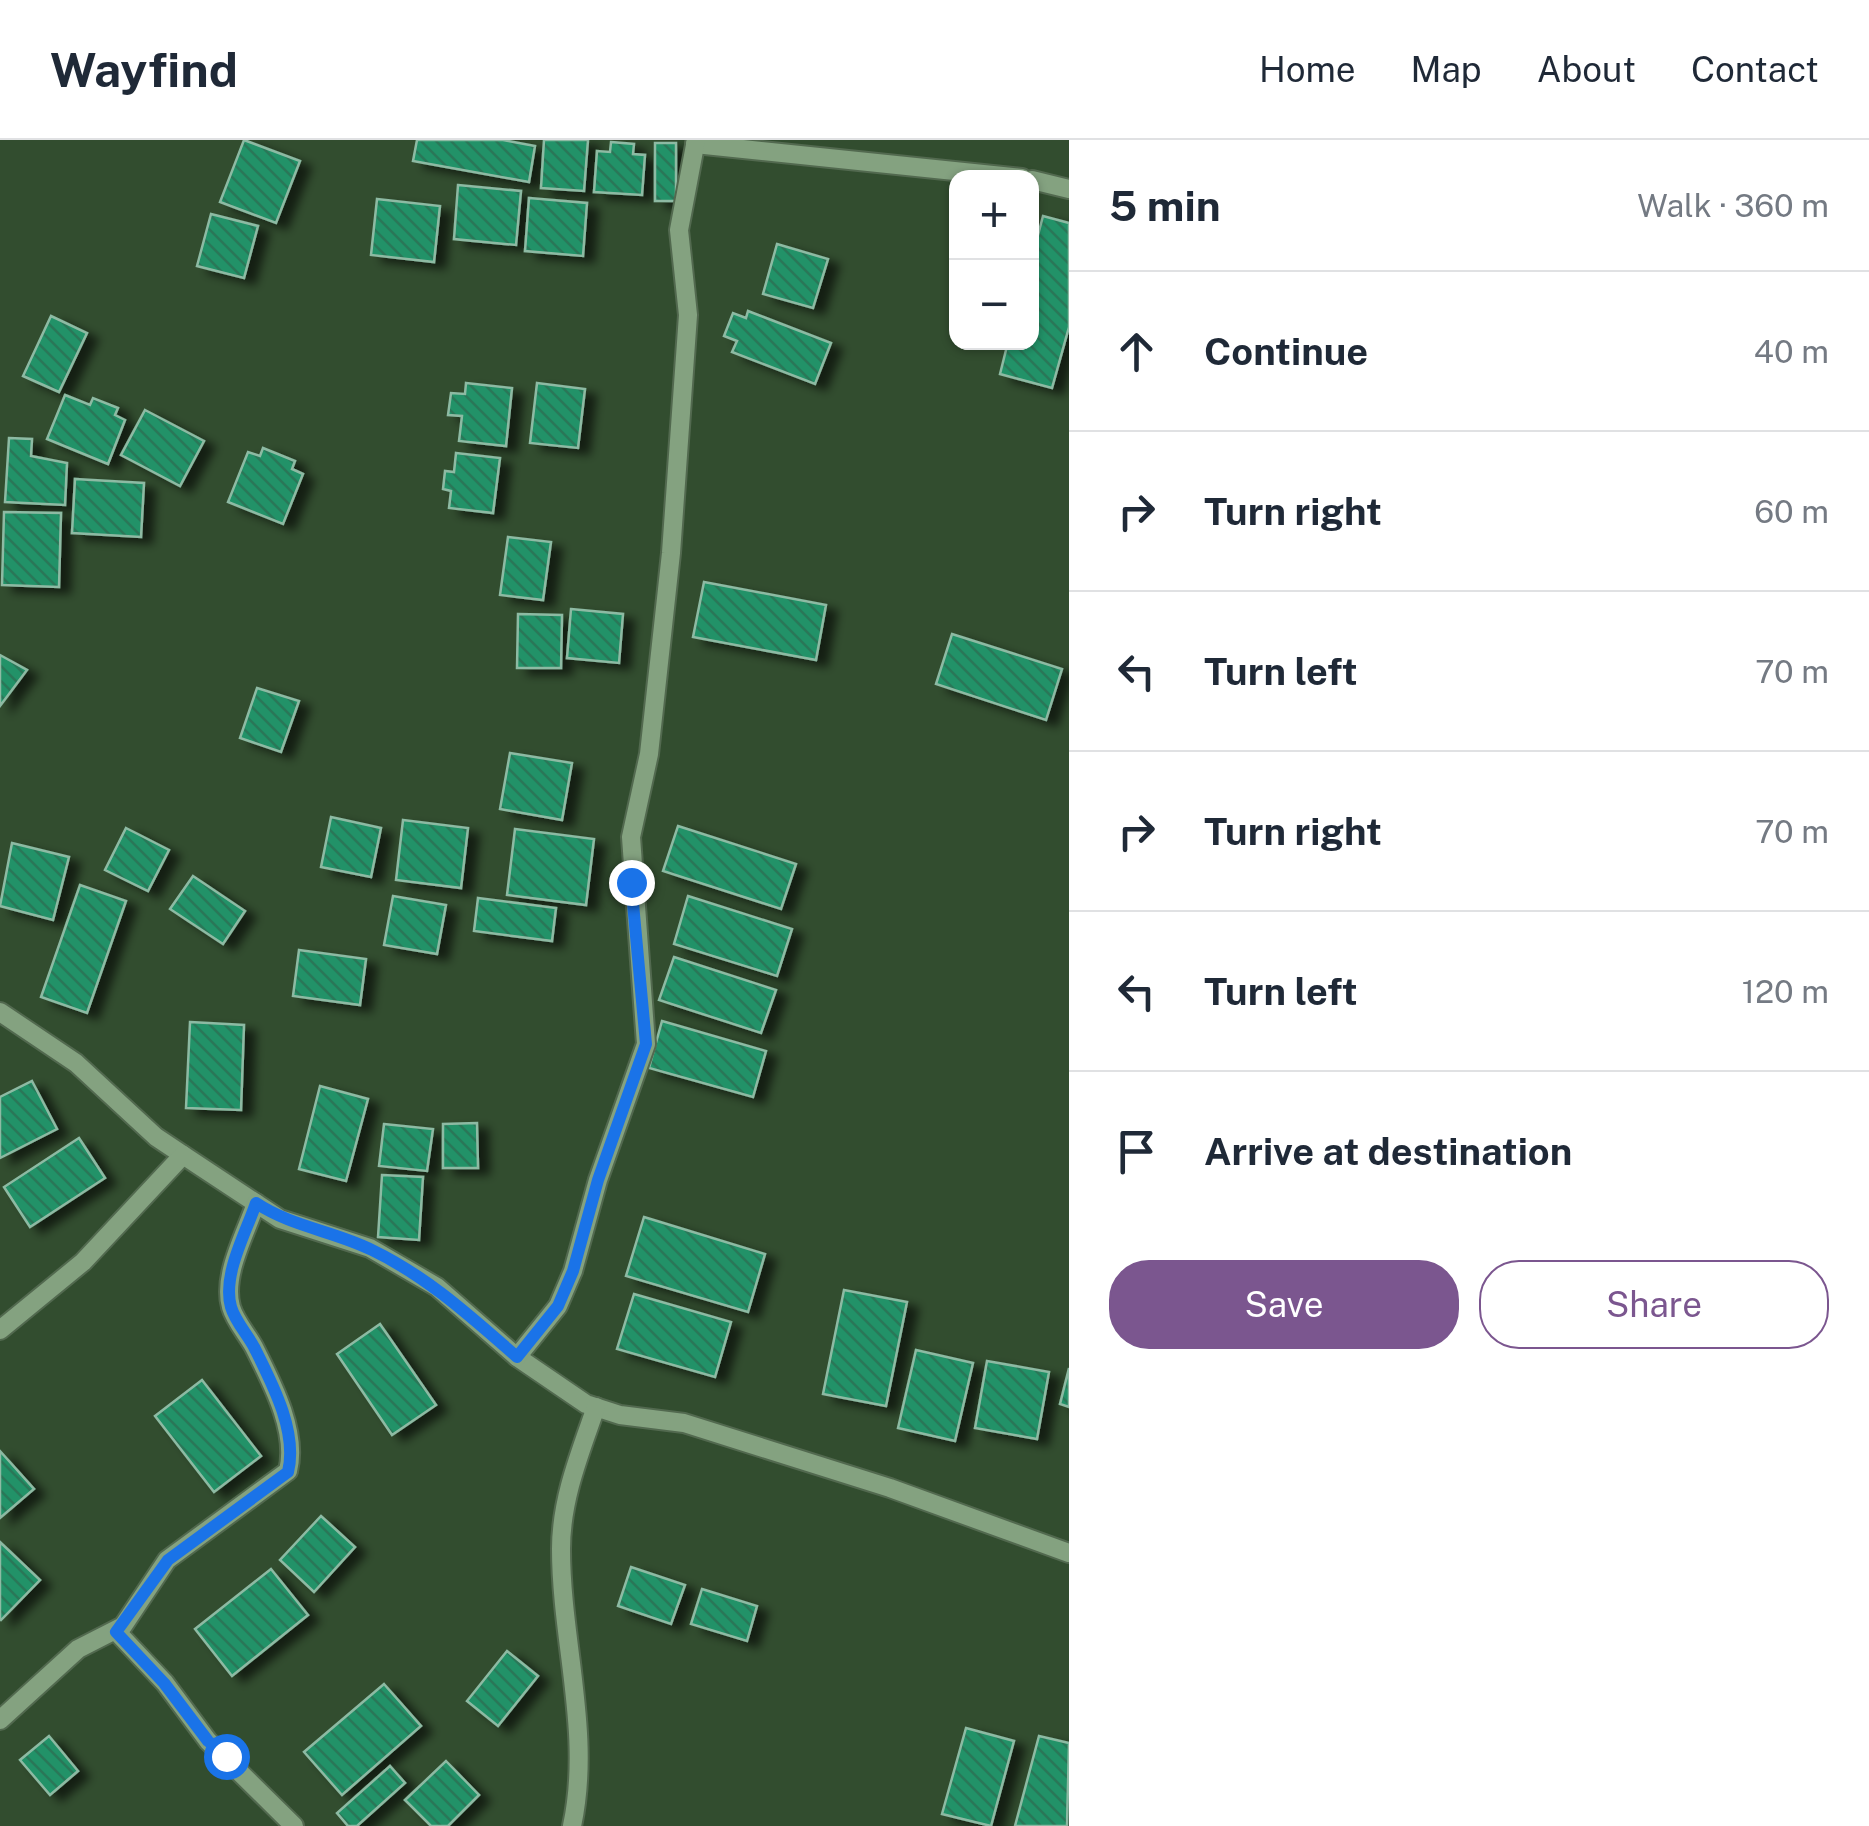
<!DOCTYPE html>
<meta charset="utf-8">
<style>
body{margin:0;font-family:"Public Sans",sans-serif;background:#f6f6f7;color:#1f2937}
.controls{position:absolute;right:30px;top:30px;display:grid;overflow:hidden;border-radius:20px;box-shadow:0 2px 8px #0004}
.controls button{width:90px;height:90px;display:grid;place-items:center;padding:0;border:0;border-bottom:2px solid #e0e1e3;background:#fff;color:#1f2937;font:50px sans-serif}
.stop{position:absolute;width:30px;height:30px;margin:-22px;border:8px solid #1a73e8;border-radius:50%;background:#fff}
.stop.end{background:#1a73e8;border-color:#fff;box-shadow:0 2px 10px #0008}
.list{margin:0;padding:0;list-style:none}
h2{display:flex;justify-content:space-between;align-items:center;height:130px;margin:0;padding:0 40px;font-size:42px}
h2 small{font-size:32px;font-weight:400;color:#747a83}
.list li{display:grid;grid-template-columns:65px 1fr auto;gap:30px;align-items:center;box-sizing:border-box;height:160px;padding:0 40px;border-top:2px solid #e0e1e3}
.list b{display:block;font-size:38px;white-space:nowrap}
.list em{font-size:32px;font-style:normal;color:#747a83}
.actions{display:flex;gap:20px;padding:30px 40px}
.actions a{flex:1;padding:22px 0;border:2px solid #7b568f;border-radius:40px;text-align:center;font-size:35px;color:#7b568f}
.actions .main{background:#7b568f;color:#fff}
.icon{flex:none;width:55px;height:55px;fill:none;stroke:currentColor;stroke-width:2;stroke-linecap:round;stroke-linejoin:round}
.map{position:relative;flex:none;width:1069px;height:1686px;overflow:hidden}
header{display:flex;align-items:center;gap:60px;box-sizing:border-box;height:140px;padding:0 50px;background:#fff;border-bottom:2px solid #e0e1e3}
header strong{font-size:48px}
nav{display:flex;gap:55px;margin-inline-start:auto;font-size:35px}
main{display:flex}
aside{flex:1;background:#fff}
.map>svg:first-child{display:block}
</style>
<header>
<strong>Wayfind</strong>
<nav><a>Home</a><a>Map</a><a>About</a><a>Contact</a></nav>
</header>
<main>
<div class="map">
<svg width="1069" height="1686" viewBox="0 0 1069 1686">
<defs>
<pattern id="building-back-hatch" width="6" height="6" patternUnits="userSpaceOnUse" patternTransform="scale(2.5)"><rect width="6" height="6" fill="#209267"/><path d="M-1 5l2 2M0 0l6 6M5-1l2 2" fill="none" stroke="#2b7759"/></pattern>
<filter id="shadow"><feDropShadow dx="11" dy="6" stdDeviation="5" flood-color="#0009"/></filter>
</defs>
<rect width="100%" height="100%" fill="#324d2f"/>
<g fill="url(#building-back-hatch)" stroke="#8dbaa3" stroke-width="2.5" filter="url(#shadow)">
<polygon points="244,0 300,21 276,83 220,62"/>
<polygon points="417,0 503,0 535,6 529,42 413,21"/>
<polygon points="544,0 588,0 584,51 541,48"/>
<polygon points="611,2 634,4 633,14 645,15 642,55 594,52 597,11 610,12"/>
<rect x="655" y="3" width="21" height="58"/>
<polygon points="458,45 521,51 516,105 454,99"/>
<polygon points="529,58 587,63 583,116 525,111"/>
<polygon points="377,59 440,66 434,122 371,115"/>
<polygon points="211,74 258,86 244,138 197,126"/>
<polygon points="1043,76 1069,83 1069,187 1052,248 1000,234 1008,202 1032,202 1032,118"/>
<polygon points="777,104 828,119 813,168 763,154"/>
<polygon points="748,171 831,203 815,244 732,212 737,201 724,196 733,173 746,178"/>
<polygon points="51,176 87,193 59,252 23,236"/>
<polygon points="466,243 512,248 506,306 459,301 462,276 448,275 451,253 465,254"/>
<polygon points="537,243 585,249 578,308 530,303"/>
<polygon points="65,255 90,265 93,258 118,268 115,275 125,280 108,324 47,299"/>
<polygon points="145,270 204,301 180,346 121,315"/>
<polygon points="9,298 32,299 31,316 67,323 65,365 5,362"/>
<polygon points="263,308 295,321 292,329 303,334 283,384 228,362 248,312 260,316"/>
<polygon points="456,313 500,318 493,373 449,368 451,351 443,349 445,331 454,332"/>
<polygon points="75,339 144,343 141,397 72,393"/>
<polygon points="4,372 61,373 59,447 2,445"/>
<polygon points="508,397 551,402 543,460 500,455"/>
<polygon points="704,442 826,465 816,520 693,497"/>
<polygon points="571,469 623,474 619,523 567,518"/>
<polygon points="518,474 562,475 561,528 517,528"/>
<polygon points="952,494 1062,529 1046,580 936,544"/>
<polygon points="0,515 27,530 0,566"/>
<polygon points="257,548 299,561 281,612 240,598"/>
<polygon points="510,613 572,623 562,680 500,669"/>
<polygon points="331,677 381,688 371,737 321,727"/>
<polygon points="403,680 468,688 461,748 396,740"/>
<polygon points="678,686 796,724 781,769 663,731"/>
<polygon points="126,688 169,710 148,751 105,730"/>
<polygon points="515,689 594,699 586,765 507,755"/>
<polygon points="12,703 69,717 53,780 0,766"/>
<polygon points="193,736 245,771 223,804 170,769"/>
<polygon points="80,745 126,761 87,873 41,857"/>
<polygon points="393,756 446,765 437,814 384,805"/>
<polygon points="688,756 792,789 777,836 674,804"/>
<polygon points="478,758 556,768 552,801 474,791"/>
<polygon points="299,810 366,819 360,865 293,856"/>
<polygon points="674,817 776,850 761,893 659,860"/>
<polygon points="662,881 766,911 753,957 649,928"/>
<polygon points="190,882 244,885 241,970 186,968"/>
<polygon points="32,941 57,989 0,1018 0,957"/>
<polygon points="320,946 368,959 346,1041 299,1029"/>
<polygon points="477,983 478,1028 443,1028 443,984"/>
<polygon points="384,984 433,989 427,1031 379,1026"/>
<polygon points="79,998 105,1038 30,1087 4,1047"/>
<polygon points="382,1035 423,1037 419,1100 378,1097"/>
<polygon points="644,1077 765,1114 748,1172 626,1136"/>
<polygon points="844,1150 907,1162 886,1266 823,1254"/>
<polygon points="634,1154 731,1182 715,1237 617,1209"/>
<polygon points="380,1184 436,1265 392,1295 337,1214"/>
<polygon points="916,1210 973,1223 955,1301 898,1288"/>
<polygon points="987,1221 1049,1232 1037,1299 975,1288"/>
<polygon points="1069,1228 1069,1267 1060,1264"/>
<polygon points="202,1240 261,1316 214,1352 155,1276"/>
<polygon points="0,1311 34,1349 0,1378"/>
<polygon points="321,1376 355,1407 314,1452 280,1420"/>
<polygon points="0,1402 40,1440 1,1480 0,1479"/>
<polygon points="631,1427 685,1445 671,1484 618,1466"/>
<polygon points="271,1429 308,1475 232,1536 195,1489"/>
<polygon points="702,1449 757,1466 747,1501 691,1484"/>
<polygon points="507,1511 538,1536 498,1586 467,1561"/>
<polygon points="384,1544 421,1586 342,1655 304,1612"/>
<polygon points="966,1588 1014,1601 991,1686 942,1674"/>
<polygon points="49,1596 78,1631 50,1655 20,1620"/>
<polygon points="1039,1596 1069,1603 1067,1686 1015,1686"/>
<polygon points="446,1621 479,1655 448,1686 431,1686 405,1660"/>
<polygon points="390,1626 405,1643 357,1686 348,1686 337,1673"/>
</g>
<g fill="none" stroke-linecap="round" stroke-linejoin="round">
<defs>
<g id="minor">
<polyline points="695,4 1022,38"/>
<polyline points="1032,40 1069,49"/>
<polyline points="0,872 76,923 156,997 183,1015 280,1079 370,1108 437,1147 517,1217 586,1264 620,1275 684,1283 890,1348 1069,1413"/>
<polyline points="0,1190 83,1122 183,1015"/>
<polyline points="517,1217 558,1166 573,1131 598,1040 646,904 631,697 649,614 671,413 688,175 679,90 696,0"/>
<polyline points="116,1491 165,1543 208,1601 294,1686"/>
<path d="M0 1580 78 1509 123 1486 167 1420 288 1331C298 1292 272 1243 254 1207 247 1194 235 1181 231 1167 222 1135 246 1093 256 1063"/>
<path d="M572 1686C592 1593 561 1502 561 1409 561 1359 580 1313 596 1267"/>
</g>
</defs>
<use href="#minor" stroke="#52694f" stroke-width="22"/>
<use href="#minor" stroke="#84a280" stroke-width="18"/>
</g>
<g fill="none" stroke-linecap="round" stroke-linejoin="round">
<path stroke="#1a73e8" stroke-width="12" d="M226 1616 208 1601 164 1543 116 1492 168 1420 288 1332C298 1292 272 1243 254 1207 247 1194 235 1181 231 1167 222 1135 246 1093 256 1063 292 1087 334 1091 372 1110 428 1137 471 1177 517 1217L558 1166 573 1131 598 1040 646 904 631 742"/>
</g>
</svg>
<div class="controls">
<button>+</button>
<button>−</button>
</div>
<div class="stop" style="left:226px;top:1616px"></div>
<div class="stop end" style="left:631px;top:742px"></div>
</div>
<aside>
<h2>5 min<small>Walk · 360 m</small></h2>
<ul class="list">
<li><svg class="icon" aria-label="ahead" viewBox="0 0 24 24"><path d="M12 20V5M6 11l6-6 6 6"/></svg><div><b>Continue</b></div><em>40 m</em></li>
<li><svg class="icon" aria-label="right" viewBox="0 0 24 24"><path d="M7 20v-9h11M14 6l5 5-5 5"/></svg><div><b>Turn right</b></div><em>60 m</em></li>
<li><svg class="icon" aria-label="left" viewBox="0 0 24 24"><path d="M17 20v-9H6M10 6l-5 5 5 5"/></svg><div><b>Turn left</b></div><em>70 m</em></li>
<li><svg class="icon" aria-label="right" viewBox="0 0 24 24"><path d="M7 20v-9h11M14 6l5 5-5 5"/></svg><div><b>Turn right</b></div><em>70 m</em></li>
<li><svg class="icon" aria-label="left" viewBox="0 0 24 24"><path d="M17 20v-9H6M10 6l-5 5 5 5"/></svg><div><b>Turn left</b></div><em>120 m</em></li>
<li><svg class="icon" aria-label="arrive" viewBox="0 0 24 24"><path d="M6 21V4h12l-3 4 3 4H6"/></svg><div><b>Arrive at destination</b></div></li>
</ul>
<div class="actions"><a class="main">Save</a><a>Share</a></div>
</aside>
</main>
